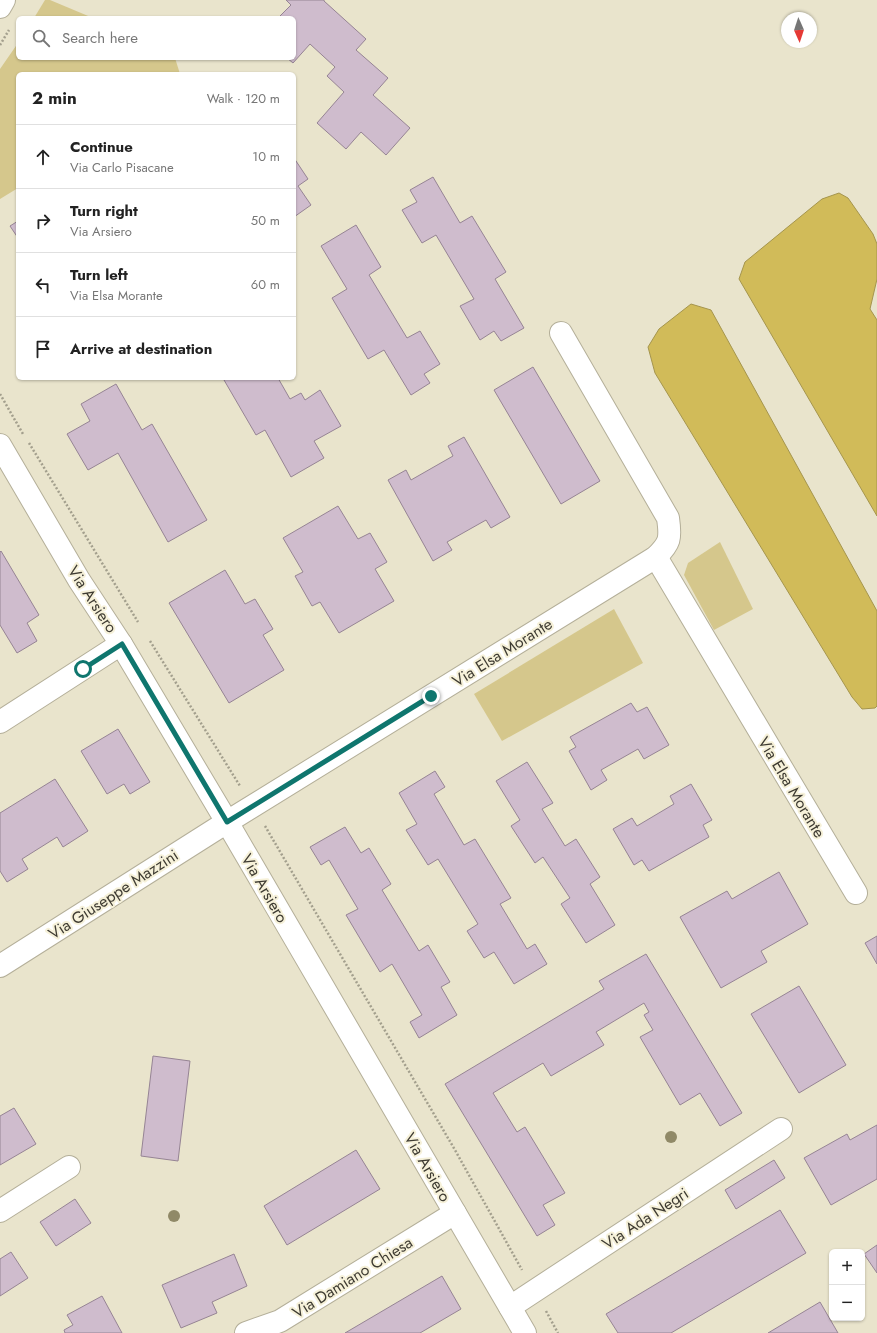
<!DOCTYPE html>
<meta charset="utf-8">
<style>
body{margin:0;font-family:Jost,sans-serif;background:#f6f6f6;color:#222}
.controls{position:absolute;right:12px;bottom:12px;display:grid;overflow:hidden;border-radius:6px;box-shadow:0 1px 3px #0004}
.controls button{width:36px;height:36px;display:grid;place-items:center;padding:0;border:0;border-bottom:1px solid #e0e0e0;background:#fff;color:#222;font:20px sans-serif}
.compass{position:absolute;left:781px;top:12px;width:36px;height:36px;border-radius:50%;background:#fff;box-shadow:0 1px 3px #0004;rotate:177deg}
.stop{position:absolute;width:12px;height:12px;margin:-9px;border:3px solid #0f766e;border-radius:50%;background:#fff}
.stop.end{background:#0f766e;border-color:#fff;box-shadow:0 1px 4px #0008}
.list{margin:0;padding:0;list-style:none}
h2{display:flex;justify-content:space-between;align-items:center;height:52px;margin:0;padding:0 16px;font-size:17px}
h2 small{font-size:13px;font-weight:400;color:#767676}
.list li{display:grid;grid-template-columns:26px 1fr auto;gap:12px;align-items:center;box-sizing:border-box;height:64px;padding:0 16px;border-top:1px solid #e0e0e0}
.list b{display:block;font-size:15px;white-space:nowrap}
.list p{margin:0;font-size:13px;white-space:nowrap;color:#767676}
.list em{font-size:13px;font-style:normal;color:#767676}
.icon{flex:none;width:22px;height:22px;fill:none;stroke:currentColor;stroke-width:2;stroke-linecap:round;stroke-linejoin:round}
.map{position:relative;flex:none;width:877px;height:1333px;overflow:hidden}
.search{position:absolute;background:#fff;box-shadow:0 1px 3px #0004;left:16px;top:16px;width:280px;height:44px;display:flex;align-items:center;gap:10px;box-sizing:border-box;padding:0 14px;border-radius:6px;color:#767676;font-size:15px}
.panel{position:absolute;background:#fff;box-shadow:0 1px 3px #0004;left:16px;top:72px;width:280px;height:308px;border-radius:6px}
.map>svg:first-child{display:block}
</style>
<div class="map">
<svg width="877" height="1333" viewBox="0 0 877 1333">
<rect width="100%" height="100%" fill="#e9e4cc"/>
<g fill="#d5c78c">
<polygon points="45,0 50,0 93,18 34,18"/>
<polygon points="18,43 18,58 175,58 180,74 18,74 18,188 0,199 0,69"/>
<polygon points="720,542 753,609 714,630 684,575 688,563"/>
<polygon points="614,609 643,663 502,741 474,694"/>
</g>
<g fill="#d1bb59" stroke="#a5954d">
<polygon points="839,193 848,198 873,234 877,244 877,279 870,309 877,320 877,516 739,279 745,262 822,199"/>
<polygon points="691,304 711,310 877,611 877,706 875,708 862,709 852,697 655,373 648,347 659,329"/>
</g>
<g fill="#cfbccd" stroke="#968494">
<polygon points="286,0 324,0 324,1 366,39 356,50 388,78 373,95 410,128 386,155 361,132 346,149 317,123 344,92 327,76 335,67 310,44 293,63 287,58 294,58 294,18 278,18 291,5"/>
<polygon points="294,158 308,179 298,186 311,205 294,217"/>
<polygon points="433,177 460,223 472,216 506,272 495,279 524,328 501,341 494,331 480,340 460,306 474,299 436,235 422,243 402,210 417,202 410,190"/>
<polygon points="18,221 18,238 10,226"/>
<polygon points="356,225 381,267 369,275 407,338 420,331 440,364 424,374 430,383 411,395 384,350 368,359 332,298 347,289 321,246"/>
<polygon points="533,367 600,481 561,504 494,390"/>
<polygon points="228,378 278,378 290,399 301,393 305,400 320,390 341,426 314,441 324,458 291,477 265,430 256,435 224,380"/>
<polygon points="116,384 142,430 152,424 207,520 168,542 118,453 88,470 67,434 90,421 81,404"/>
<polygon points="464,437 510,517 491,528 486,520 447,542 452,550 433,561 388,480 406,470 411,480 453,456 448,446"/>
<polygon points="338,506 358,539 370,533 387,562 375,569 394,601 339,633 320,602 312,606 295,576 303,572 283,538"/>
<polygon points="1,551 39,615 27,623 37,641 17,653 0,625 0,552"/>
<polygon points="225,570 245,604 255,599 273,629 263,635 284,670 229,703 169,603"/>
<polygon points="631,703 637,712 647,707 669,745 644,759 638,749 601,770 607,780 591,790 569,751 576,747 570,737"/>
<polygon points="118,729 150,782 130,794 124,784 107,794 81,751"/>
<polygon points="527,762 553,803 542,809 565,846 576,839 600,877 590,884 615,925 586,943 561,904 570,898 543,857 535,863 511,826 520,820 496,781"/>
<polygon points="435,771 445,787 434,794 464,845 475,839 511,898 500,904 527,949 535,944 547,964 514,984 494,952 484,958 467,931 478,924 438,859 428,865 406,830 417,824 399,793"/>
<polygon points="55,779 88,831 63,847 57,837 22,859 28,869 7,882 0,871 0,813"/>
<polygon points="691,784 712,820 703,825 709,837 649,871 642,860 634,865 613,829 632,818 637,826 674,804 670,796"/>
<polygon points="345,827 361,853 369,848 391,884 382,890 419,951 428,945 450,982 441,987 457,1015 419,1038 410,1022 422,1015 392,964 380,972 346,915 358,909 329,860 321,865 310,847"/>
<polygon points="779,872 808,924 761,951 767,962 721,988 680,917 727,891 732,899"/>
<polygon points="877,936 877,964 865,943"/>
<polygon points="646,954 742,1113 720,1126 700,1093 680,1105 640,1037 653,1030 644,1015 649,1012 644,1003 596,1032 604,1045 551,1076 543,1063 493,1093 517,1132 525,1127 565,1193 543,1205 555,1225 537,1236 445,1084 604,989 599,981"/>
<polygon points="799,986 846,1065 799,1093 751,1014"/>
<polygon points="153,1056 190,1061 178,1161 141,1156"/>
<polygon points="14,1108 36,1144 0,1165 0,1116"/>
<polygon points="877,1125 877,1179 831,1205 804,1158 847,1134 850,1140"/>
<polygon points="356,1150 380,1189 287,1245 264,1206"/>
<polygon points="774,1160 785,1178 736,1209 725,1190"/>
<polygon points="75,1199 91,1223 56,1246 40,1222"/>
<polygon points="780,1210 806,1253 671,1333 618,1333 606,1314"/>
<polygon points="877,1245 877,1273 864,1254"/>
<polygon points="11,1252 28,1278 0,1296 0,1259"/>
<polygon points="234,1254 247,1286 212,1302 217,1313 181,1328 162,1285"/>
<polygon points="442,1276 461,1309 420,1333 345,1333"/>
<polygon points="102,1296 122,1333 65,1333 64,1330 73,1325 67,1315"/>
<polygon points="820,1302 838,1333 768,1333"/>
</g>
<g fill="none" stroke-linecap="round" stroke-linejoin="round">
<defs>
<g id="street">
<polyline points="0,445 79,580 121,644 227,822 525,1333"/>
<polyline points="656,557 856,893"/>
<polyline points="0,722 121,644"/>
<path d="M0 966 227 822 656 557C670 543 671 539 668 518L561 333"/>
<polyline points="0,1211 69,1167"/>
<polyline points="510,1307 781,1129"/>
<polyline points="246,1333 280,1321 455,1213"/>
</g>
<polyline id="secondary" points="0,7 4,0"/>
</defs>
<use href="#street" stroke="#b4af99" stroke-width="24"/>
<use href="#secondary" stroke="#b4af99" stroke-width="24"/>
<g stroke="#a39f8d" stroke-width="2.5" stroke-dasharray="2 2" stroke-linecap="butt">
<polyline points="0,45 9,30"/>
<polyline points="0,394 23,434"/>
<polyline points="29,443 138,622"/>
<polyline points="150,641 240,786"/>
<polyline points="265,826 455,1150 522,1270"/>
<polyline points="546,1311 558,1333"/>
</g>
<use href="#street" stroke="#fff" stroke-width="22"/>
<use href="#secondary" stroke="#fff" stroke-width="22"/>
</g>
<g fill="#908967">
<circle cx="671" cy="1137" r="6"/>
<circle cx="174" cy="1216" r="6"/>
</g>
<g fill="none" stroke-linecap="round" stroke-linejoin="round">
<polyline stroke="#0f766e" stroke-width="5" points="83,669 122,644 227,822 431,696"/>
</g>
<g text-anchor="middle" stroke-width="4" stroke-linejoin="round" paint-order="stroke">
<g font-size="16" fill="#3e3b32" stroke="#f6f1d9">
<text transform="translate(93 599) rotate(57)" y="6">Via Arsiero</text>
<text transform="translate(502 652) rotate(-32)" y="6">Via Elsa Morante</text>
<text transform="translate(792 787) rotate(59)" y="6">Via Elsa Morante</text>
<text transform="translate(265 888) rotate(60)" y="6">Via Arsiero</text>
<text transform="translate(113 894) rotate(-33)" y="6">Via Giuseppe Mazzini</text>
<text transform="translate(428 1167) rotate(60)" y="6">Via Arsiero</text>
<text transform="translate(645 1218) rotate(-33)" y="6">Via Ada Negri</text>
<text transform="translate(352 1277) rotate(-32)" y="6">Via Damiano Chiesa</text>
</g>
</g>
</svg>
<div class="controls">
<button>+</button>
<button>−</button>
</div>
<svg class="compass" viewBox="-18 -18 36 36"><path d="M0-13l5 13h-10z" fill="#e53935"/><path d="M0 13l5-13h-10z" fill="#767676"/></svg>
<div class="stop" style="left:83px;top:669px"></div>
<div class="stop end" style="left:431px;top:696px"></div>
<div class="search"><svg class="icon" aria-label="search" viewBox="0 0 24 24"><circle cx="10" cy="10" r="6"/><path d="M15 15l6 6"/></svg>Search here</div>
<section class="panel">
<h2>2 min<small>Walk · 120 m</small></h2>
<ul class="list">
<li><svg class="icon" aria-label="ahead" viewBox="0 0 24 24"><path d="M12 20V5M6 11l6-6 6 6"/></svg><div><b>Continue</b><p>Via Carlo Pisacane</p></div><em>10 m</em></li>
<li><svg class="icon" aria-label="right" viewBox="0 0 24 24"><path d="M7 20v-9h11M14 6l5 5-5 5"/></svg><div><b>Turn right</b><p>Via Arsiero</p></div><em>50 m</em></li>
<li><svg class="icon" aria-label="left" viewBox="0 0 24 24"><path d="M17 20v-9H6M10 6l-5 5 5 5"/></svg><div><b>Turn left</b><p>Via Elsa Morante</p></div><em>60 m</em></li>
<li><svg class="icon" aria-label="arrive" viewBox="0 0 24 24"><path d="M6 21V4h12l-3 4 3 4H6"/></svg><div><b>Arrive at destination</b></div></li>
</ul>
</section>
</div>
